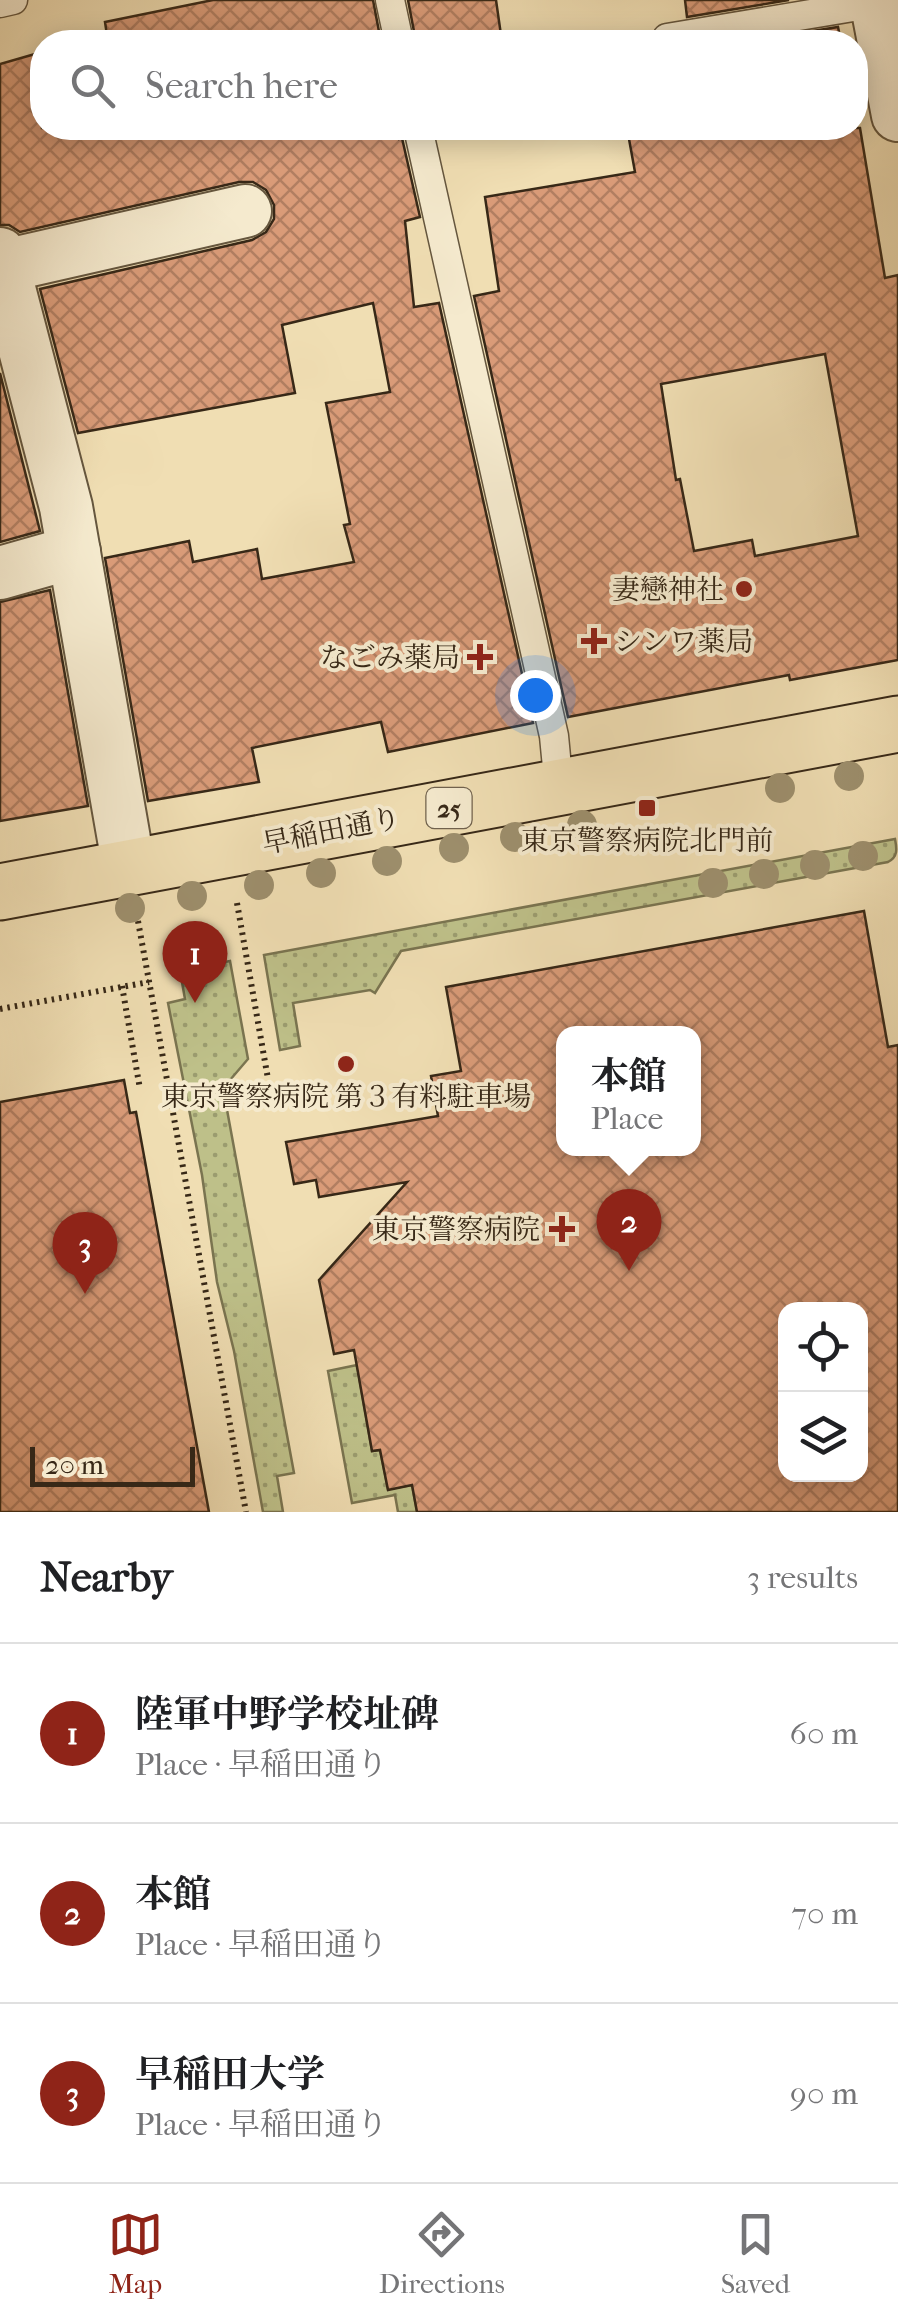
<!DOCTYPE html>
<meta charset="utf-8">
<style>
body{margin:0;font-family:"IM FELL French Canon","Noto Serif JP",serif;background:#f6f6f6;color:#202124}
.controls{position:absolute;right:30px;bottom:30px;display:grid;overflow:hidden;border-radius:20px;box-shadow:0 5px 25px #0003}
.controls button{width:90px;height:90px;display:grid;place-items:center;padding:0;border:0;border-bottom:2px solid #e0e0e0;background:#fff;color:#202124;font:50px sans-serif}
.scale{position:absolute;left:30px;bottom:25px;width:165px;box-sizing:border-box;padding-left:10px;border:5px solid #372817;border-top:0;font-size:28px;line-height:35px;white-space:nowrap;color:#372817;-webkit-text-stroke:8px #f5eace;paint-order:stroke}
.you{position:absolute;left:535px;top:695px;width:35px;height:35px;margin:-25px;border:8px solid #fff;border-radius:50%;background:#1a73e8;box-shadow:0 0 0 15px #1a73e833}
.badge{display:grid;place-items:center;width:65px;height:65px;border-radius:50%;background:#8f2418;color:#fff;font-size:32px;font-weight:700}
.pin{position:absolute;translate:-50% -82px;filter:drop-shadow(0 2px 5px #0008)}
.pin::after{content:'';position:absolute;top:52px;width:35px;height:30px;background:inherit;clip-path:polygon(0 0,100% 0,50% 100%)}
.popup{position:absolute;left:556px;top:1026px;width:145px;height:130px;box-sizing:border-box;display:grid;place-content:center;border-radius:20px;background:#fff;filter:drop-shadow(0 2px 8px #0005);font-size:32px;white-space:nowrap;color:#757577}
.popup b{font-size:38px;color:#202124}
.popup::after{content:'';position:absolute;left:50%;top:100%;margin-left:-20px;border:20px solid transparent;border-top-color:#fff}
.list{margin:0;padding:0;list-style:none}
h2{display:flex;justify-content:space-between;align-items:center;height:130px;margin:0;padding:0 40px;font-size:42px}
h2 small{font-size:32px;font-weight:400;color:#757577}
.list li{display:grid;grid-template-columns:65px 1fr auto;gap:30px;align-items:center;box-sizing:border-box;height:180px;padding:0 40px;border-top:2px solid #e0e0e0}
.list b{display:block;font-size:38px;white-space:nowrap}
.list p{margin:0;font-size:32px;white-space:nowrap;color:#757577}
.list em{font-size:32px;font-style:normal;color:#757577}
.icon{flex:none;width:55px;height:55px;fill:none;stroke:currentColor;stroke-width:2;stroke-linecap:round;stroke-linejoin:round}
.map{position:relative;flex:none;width:898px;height:1512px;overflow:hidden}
.search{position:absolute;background:#fff;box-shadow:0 5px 25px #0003;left:30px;right:30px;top:30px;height:110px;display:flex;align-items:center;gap:25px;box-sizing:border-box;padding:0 35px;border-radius:40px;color:#757577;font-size:38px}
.sheet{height:670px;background:#fff}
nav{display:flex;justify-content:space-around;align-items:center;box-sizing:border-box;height:140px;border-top:2px solid #e0e0e0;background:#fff;font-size:28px;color:#757577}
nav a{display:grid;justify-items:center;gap:5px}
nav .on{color:#8f2418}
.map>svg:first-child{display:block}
</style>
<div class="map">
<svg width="898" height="1512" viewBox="0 0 898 1512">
<defs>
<pattern id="grass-dots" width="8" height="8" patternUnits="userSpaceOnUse" patternTransform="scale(2.5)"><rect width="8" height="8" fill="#bec089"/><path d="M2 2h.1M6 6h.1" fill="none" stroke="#9b9c6f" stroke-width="1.8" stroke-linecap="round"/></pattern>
<pattern id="building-cross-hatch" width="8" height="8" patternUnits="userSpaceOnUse" patternTransform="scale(2.5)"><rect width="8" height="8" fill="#d99b78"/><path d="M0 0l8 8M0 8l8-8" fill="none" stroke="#b17e61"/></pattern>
</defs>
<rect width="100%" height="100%" fill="#f0deb3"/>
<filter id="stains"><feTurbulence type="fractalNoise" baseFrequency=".002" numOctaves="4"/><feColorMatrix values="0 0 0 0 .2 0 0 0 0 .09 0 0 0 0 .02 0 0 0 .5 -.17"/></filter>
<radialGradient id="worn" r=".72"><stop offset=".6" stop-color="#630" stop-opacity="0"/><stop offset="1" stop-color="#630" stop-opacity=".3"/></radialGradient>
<g fill="url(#grass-dots)" stroke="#7a7450" stroke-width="2.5">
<path d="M895 839C897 849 898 857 888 862L401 951 375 993 370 990 293 1003 300 1046 280 1050 264 955Z"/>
<polygon points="230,961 248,1059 230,1080 225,1099 294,1473 277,1476 283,1512 263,1512 234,1351 217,1282 202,1175 168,1003 185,999 180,971"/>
<polygon points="357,1365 372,1451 380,1450 388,1489 412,1485 417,1512 398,1512 395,1495 352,1503 328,1371"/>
</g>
<g fill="url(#building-cross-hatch)" stroke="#372817" stroke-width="2.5" fill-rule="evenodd">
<polygon points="213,0 373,0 381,42 108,42 105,22"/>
<polygon points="408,0 496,0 502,42 416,42"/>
<polygon points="685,0 789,0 687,17"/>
<polygon points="838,27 841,42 746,42"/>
<polygon points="42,52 42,128 396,128 399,139 402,138 420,217 405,221 414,307 439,303 533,723 388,752 381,722 252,748 259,782 148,801 105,558 189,541 193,562 257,549 262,579 354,562 344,525 350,524 326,403 390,392 373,303 282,325 295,393 78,433 40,289 252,240 266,232 274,219 274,205 266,190 253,182 239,182 20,232 9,225 0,225 0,64"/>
<path d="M627 128H860L885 278 898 275V660L790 680 789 675 568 717 474 296 499 291 485 197 635 172ZM825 354 858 536 755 556 752 540 694 551 680 479 676 480 661 384Z"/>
<polygon points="0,373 40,531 0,542"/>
<polygon points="50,590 88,806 0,821 0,602"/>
<path d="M864 911 888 1047 898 1045V1512H417L412 1485 388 1490 380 1450 372 1451 354 1350 334 1354 319 1280 407 1182 319 1197 316 1180 294 1184 286 1142 438 1116 431 1076 461 1071 446 987ZM564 1034H694V1148H564ZM786 1310H860V1474H786Z"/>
<polygon points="124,1080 130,1113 136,1112 209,1512 0,1512 0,1102"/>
</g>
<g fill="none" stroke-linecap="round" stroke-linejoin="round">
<defs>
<g id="lane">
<polyline points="390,0 399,42"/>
<polyline points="0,3 13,0"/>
<polyline points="667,38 877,3"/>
<polyline points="418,128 554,736 559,788"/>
</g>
<g id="street">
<polyline points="876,0 898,115"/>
<polyline points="0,254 66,507 129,868"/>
<polyline points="4,266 245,211"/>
<polyline points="0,573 74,552"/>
</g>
<polyline id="primary" points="0,892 898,724"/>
</defs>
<use href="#lane" stroke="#65563e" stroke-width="31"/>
<use href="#street" stroke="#65563e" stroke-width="56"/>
<use href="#primary" stroke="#372817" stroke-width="59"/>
<g stroke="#372817" stroke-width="6" stroke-dasharray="2.5 5" stroke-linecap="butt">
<polyline points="237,903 268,1079"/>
<polyline points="138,921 246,1512"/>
<polyline points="122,986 140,1089"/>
<polyline points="0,1009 149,982"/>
</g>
<use href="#lane" stroke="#f5eace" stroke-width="28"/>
<use href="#street" stroke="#f5eace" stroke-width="52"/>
<use href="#primary" stroke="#f0deb3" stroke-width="55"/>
</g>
<g fill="#9d8f6d">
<circle cx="849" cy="776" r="15"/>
<circle cx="780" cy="788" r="15"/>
<circle cx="582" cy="825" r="15"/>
<circle cx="515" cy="837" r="15"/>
<circle cx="454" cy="848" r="15"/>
<circle cx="863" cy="856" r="15"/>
<circle cx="387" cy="861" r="15"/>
<circle cx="815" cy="865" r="15"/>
<circle cx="321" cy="873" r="15"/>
<circle cx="764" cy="874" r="15"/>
<circle cx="713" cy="883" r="15"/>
<circle cx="259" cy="885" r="15"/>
<circle cx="192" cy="896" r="15"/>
<circle cx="130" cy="908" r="15"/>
</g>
<g fill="#8f2418" stroke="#f5eace" stroke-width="4">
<circle cx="744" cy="589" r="10"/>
<path d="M589 626h10v10h10v10h-10v10h-10v-10h-10v-10h10z"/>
<path d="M475 642h10v10h10v10h-10v10h-10v-10h-10v-10h10z"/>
<rect x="637" y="798" width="20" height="20" rx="5"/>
<circle cx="346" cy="1064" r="10"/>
<path d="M557 1214h10v10h10v10h-10v10h-10v-10h-10v-10h10z"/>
</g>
<g text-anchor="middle" stroke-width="8" stroke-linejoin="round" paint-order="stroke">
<rect fill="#f5eace" stroke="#70624e" stroke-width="2.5" x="426.5" y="788" width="45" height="40" rx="8"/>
<g font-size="25" font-weight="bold" fill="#372817">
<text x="449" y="817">25</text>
</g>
<g font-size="28" fill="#372817" stroke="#f5eace" text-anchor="end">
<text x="724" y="599">妻戀神社</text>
<text x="614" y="651" text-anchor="start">シンワ薬局</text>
<text x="460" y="667">なごみ薬局</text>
<text x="647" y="850" text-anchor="middle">東京警察病院北門前</text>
<text x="346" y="1106" text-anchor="middle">東京警察病院 第３有料駐車場</text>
<text x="540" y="1239">東京警察病院</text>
</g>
<g font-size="28" fill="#372817" stroke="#f5eace">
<text transform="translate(331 830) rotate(-11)" y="10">早稲田通り</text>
</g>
</g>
<rect width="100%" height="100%" filter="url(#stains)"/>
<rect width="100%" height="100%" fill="url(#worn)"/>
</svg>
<div class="controls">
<button><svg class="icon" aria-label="locate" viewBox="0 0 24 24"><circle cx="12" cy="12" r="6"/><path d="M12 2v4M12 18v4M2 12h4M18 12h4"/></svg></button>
<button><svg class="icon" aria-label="layers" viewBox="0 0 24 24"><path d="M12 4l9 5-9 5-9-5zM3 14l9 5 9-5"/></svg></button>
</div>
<div class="scale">20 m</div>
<div class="you"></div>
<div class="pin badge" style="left:195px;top:1003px">1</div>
<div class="pin badge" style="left:629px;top:1271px">2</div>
<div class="popup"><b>本館</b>Place</div>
<div class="pin badge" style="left:85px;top:1294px">3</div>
<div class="search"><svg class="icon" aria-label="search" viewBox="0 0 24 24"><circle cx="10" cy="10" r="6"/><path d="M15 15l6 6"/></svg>Search here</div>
</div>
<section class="sheet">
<h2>Nearby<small>3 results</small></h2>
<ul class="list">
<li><span class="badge">1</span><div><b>陸軍中野学校址碑</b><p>Place · 早稲田通り</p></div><em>60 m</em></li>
<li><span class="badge">2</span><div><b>本館</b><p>Place · 早稲田通り</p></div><em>70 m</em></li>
<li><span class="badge">3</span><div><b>早稲田大学</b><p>Place · 早稲田通り</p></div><em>90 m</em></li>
</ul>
</section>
<nav>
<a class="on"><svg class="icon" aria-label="map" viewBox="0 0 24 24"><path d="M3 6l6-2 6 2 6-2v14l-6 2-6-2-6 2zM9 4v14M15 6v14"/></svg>Map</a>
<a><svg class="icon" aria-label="directions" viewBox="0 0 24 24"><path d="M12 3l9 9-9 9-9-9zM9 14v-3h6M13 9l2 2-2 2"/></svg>Directions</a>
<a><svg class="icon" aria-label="saved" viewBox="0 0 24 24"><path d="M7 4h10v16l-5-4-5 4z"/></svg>Saved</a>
</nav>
